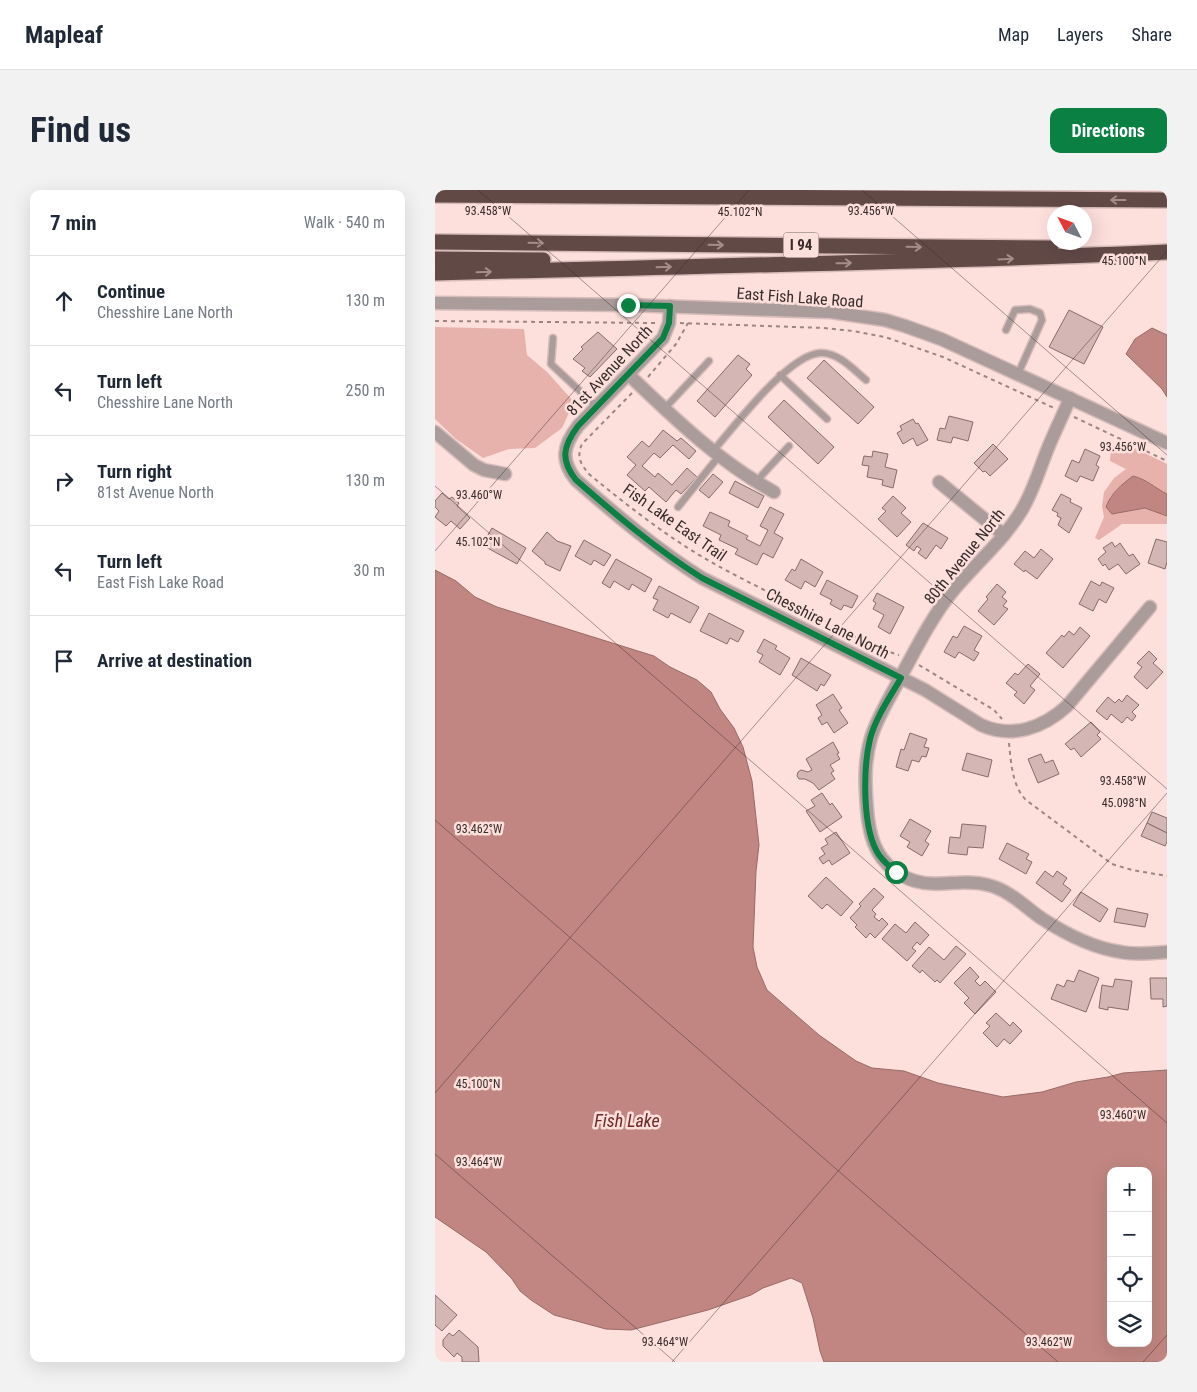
<!DOCTYPE html>
<meta charset="utf-8">
<style>
body{margin:0;font-family:"Roboto Condensed",sans-serif;background:#f2f2f3;color:#1f2937}
.controls{position:absolute;right:15px;bottom:15px;display:grid;overflow:hidden;border-radius:10px;box-shadow:0 5px 20px #0002}
.controls button{width:45px;height:45px;display:grid;place-items:center;padding:0;border:0;border-bottom:1px solid #e0e1e3;background:#fff;color:#1f2937;font:25px sans-serif}
.compass{position:absolute;left:612px;top:15px;width:45px;height:45px;border-radius:50%;background:#fff;box-shadow:0 5px 20px #0002;rotate:311deg}
.stop{position:absolute;width:15px;height:15px;margin:-11px;border:4px solid #0b8043;border-radius:50%;background:#fff}
.stop.end{background:#0b8043;border-color:#fff;box-shadow:0 1px 5px #0008}
.list{margin:0;padding:0;list-style:none}
h2{display:flex;justify-content:space-between;align-items:center;height:65px;margin:0;padding:0 20px;font-size:21px}
h2 small{font-size:16px;font-weight:400;color:#747a83}
.list li{display:grid;grid-template-columns:32px 1fr auto;gap:15px;align-items:center;box-sizing:border-box;height:90px;padding:0 20px;border-top:1px solid #e0e1e3}
.list b{display:block;font-size:19px;white-space:nowrap}
.list p{margin:0;font-size:16px;white-space:nowrap;color:#747a83}
.list em{font-size:16px;font-style:normal;color:#747a83}
.icon{flex:none;width:28px;height:28px;fill:none;stroke:currentColor;stroke-width:2;stroke-linecap:round;stroke-linejoin:round}
.map{position:relative;flex:none;width:732px;height:1172px;overflow:hidden;border-radius:10px}
header{display:flex;align-items:center;gap:30px;box-sizing:border-box;height:70px;padding:0 25px;background:#fff;border-bottom:1px solid #e0e1e3}
header strong{font-size:24px}
nav{display:flex;gap:28px;margin-inline-start:auto;font-size:18px}
.intro{display:flex;align-items:center;justify-content:space-between;box-sizing:border-box;height:120px;padding:0 30px}
h1{margin:0;font-size:35px}
.button{padding:12px 22px;border-radius:10px;background:#0b8043;color:#fff;font-size:18px;font-weight:700}
main{display:flex;gap:30px;padding:0 30px}
aside{flex:1;background:#fff;border-radius:10px;box-shadow:0 5px 20px #0002}
.map>svg:first-child{display:block}
</style>
<header>
<strong>Mapleaf</strong>
<nav><a>Map</a><a>Layers</a><a>Share</a></nav>
</header>
<div class="intro"><h1>Find us</h1><a class="button">Directions</a></div>
<main>
<aside>
<h2>7 min<small>Walk · 540 m</small></h2>
<ul class="list">
<li><svg class="icon" aria-label="ahead" viewBox="0 0 24 24"><path d="M12 20V5M6 11l6-6 6 6"/></svg><div><b>Continue</b><p>Chesshire Lane North</p></div><em>130 m</em></li>
<li><svg class="icon" aria-label="left" viewBox="0 0 24 24"><path d="M17 20v-9H6M10 6l-5 5 5 5"/></svg><div><b>Turn left</b><p>Chesshire Lane North</p></div><em>250 m</em></li>
<li><svg class="icon" aria-label="right" viewBox="0 0 24 24"><path d="M7 20v-9h11M14 6l5 5-5 5"/></svg><div><b>Turn right</b><p>81st Avenue North</p></div><em>130 m</em></li>
<li><svg class="icon" aria-label="left" viewBox="0 0 24 24"><path d="M17 20v-9H6M10 6l-5 5 5 5"/></svg><div><b>Turn left</b><p>East Fish Lake Road</p></div><em>30 m</em></li>
<li><svg class="icon" aria-label="arrive" viewBox="0 0 24 24"><path d="M6 21V4h12l-3 4 3 4H6"/></svg><div><b>Arrive at destination</b></div></li>
</ul>
</aside>
<div class="map">
<svg width="732" height="1172" viewBox="0 0 732 1172">
<rect width="100%" height="100%" fill="#fddfdc"/>
<g fill="#e7b1ac">
<polygon points="0,137 89,139 92,165 112,182 139,212 127,238 100,258 74,259 48,268 21,249 0,229"/>
<path d="M685 251 732 274V304C720 298 711 289 698 286L684 297 675 307 677 324 710 318 732 326V334H687L664 350 660 348 669 327 667 316 669 302 679 288 691 279 675 271 676 260Z"/>
</g>
<g fill="#c18681" stroke="#986b67" fill-rule="evenodd">
<polygon points="717,138 732,145 732,207 727,199 691,164 700,149"/>
<path d="M698 286C711 289 720 298 732 304V326L710 318 677 324 671 317C676 303 686 295 698 286Z"/>
<path d="M0 380 21 391 40 407 62 417 219 466 235 477 262 490 276 502 285 519 299 538 308 557 317 591 324 655 321 681 318 757 322 777 332 800 384 845 421 871 437 878 469 881 503 893 568 907 607 902 641 892 673 887 688 883 732 880V1172H389L385 1161 378 1128 367 1093 356 1088 328 1098 316 1105 273 1120 196 1140 171 1139 119 1125 96 1110 85 1101 77 1089 51 1062 0 1027ZM676 981H713V1153H676Z"/>
</g>
<g fill="#d4b7b4" stroke="#866c6a">
<polygon points="634,120 668,137 649,174 614,157"/>
<polygon points="163,142 182,159 155,187 147,181 150,178 138,169 148,159 146,157"/>
<polygon points="303,165 315,174 311,179 317,185 280,227 262,211"/>
<polygon points="389,170 439,217 423,234 372,188"/>
<polygon points="349,210 399,257 383,274 333,227"/>
<polygon points="514,226 538,232 533,251 518,247 516,253 502,250 505,238 510,239"/>
<polygon points="478,229 481,234 483,233 493,250 482,256 478,248 468,254 462,243 467,240 465,236"/>
<polygon points="228,240 242,251 246,248 261,261 254,269 238,255 225,268 219,263 207,276 220,287 223,283 237,295 252,278 262,287 246,304 241,300 231,312 214,297 210,301 192,285 201,275 192,267 207,251 214,257"/>
<polygon points="558,254 573,269 555,286 550,281 548,282 539,273"/>
<polygon points="650,259 665,266 661,275 664,277 658,291 645,286 642,292 630,286 637,270 644,273"/>
<polygon points="438,261 453,264 450,277 462,280 458,298 447,295 448,290 432,287 434,276 427,275 429,266 437,267"/>
<polygon points="278,284 288,292 274,308 264,300"/>
<polygon points="300,291 329,306 323,318 294,303"/>
<polygon points="7,303 14,309 17,307 24,313 22,316 35,328 25,339 16,331 11,336 0,327 4,321 0,317 0,311"/>
<polygon points="626,304 636,309 635,312 647,318 634,343 623,335 626,328 622,326 623,323 617,320"/>
<polygon points="458,306 471,318 466,323 476,332 462,347 443,329 451,321 447,318"/>
<polygon points="335,317 349,324 339,343 348,348 338,368 328,363 322,375 300,364 303,359 284,350 286,345 268,336 275,322 295,331 293,336 313,346 311,349 325,356 333,340 325,336"/>
<polygon points="488,333 513,348 506,359 501,355 491,369 483,363 486,359 482,356 479,361 471,355"/>
<polygon points="57,338 91,358 82,374 47,355"/>
<polygon points="112,342 122,351 136,356 125,381 110,374 110,372 97,361"/>
<polygon points="721,349 732,352 732,372 730,379 713,373"/>
<polygon points="149,350 176,365 169,376 159,370 156,375 140,366"/>
<polygon points="677,352 680,357 685,353 694,366 698,364 705,374 691,384 683,374 674,380 670,374 668,376 663,369 671,362 668,358"/>
<polygon points="606,359 618,369 602,389 590,380 589,382 579,374 590,361 599,368"/>
<polygon points="181,369 217,389 210,402 197,394 194,400 179,391 175,398 167,393"/>
<polygon points="366,369 388,382 380,397 370,391 366,399 350,390 357,379 360,381"/>
<polygon points="392,390 423,406 417,418 409,415 406,420 395,414 397,410 385,404"/>
<polygon points="656,391 665,396 667,392 679,398 671,413 664,409 658,421 644,414"/>
<polygon points="562,394 571,402 567,407 572,411 568,416 573,419 559,435 543,421 553,409 551,407"/>
<polygon points="224,396 264,417 255,433 236,423 233,428 218,420 223,410 218,408"/>
<polygon points="442,403 469,417 455,444 443,437 449,425 438,419 441,413 438,411"/>
<polygon points="274,423 309,441 303,452 295,448 292,454 265,441"/>
<polygon points="529,436 547,446 539,460 544,463 539,471 524,462 520,468 509,462 518,446 522,448"/>
<polygon points="645,437 655,446 628,478 611,463 627,445 629,447 634,441 639,445"/>
<polygon points="329,449 342,456 340,459 355,468 345,485 324,472 328,465 322,462"/>
<polygon points="714,461 722,469 718,473 728,482 712,499 699,487 707,477 702,473"/>
<polygon points="366,468 396,485 389,496 386,494 382,501 357,485"/>
<polygon points="593,474 605,484 595,496 600,500 589,514 579,505 582,502 571,493 580,483 583,485"/>
<polygon points="398,504 407,518 404,520 413,533 399,543 392,532 387,535 383,528 387,525 381,515"/>
<polygon points="692,505 704,515 697,522 701,526 697,531 692,527 687,533 676,524 672,530 661,521 673,507 680,513 684,509 687,512"/>
<polygon points="656,532 665,542 662,545 666,549 646,567 639,558 636,560 630,554"/>
<polygon points="475,543 492,549 489,557 494,558 491,567 487,566 484,572 477,570 473,581 461,577 466,559 469,560"/>
<polygon points="398,552 404,563 402,564 405,569 395,575 399,581 396,583 400,589 384,600 378,593 370,589 364,589 362,586 363,582 366,580 373,582 377,580 371,569"/>
<polygon points="532,563 557,570 553,587 527,580"/>
<polygon points="606,564 610,573 618,570 624,584 603,593 593,569"/>
<polygon points="387,603 395,615 397,613 407,627 385,642 371,621 380,616 376,610"/>
<polygon points="717,622 732,628 732,643 712,633"/>
<polygon points="475,629 496,641 490,651 494,654 487,666 472,657 475,652 465,646"/>
<polygon points="712,633 732,643 732,652 730,656 706,646"/>
<polygon points="527,634 551,636 548,658 533,657 532,665 513,663 515,647 525,648"/>
<polygon points="401,642 415,663 397,675 394,670 388,674 384,668 390,664 386,658 393,654 390,649"/>
<polygon points="572,653 594,664 591,669 597,672 591,684 564,669"/>
<polygon points="610,681 618,687 622,681 632,688 628,694 636,700 627,712 601,693"/>
<polygon points="391,687 418,712 406,726 392,714 387,719 373,706"/>
<polygon points="439,698 449,707 437,720 441,724 439,727 444,731 447,728 453,734 440,748 435,743 431,748 420,737 422,735 415,728 426,716 424,714"/>
<polygon points="646,702 673,719 665,732 638,715"/>
<polygon points="682,718 713,724 710,737 679,732"/>
<polygon points="480,732 494,745 485,755 482,752 477,758 481,761 472,771 447,749 460,734 471,743"/>
<polygon points="521,756 531,764 505,793 502,790 500,792 487,780 485,783 477,776 494,757 509,770"/>
<polygon points="535,777 544,787 540,791 545,796 550,791 561,802 540,824 529,813 534,808 519,793"/>
<polygon points="644,780 664,788 651,822 616,809 622,794 629,797 632,790 639,792"/>
<polygon points="715,788 732,788 732,816 728,817 728,809 716,809"/>
<polygon points="680,789 697,791 693,820 673,817 673,820 664,818 667,795 678,797"/>
<polygon points="561,823 575,836 578,832 587,841 575,854 569,849 562,857 548,843 555,836 551,833"/>
<polygon points="0,1105 22,1125 7,1141 0,1135"/>
<polygon points="24,1140 43,1157 44,1172 27,1172 27,1167 22,1163 19,1167 8,1156 8,1150 14,1143 18,1146"/>
</g>
<g fill="none" stroke-linecap="round" stroke-linejoin="round">
<defs>
<g id="service">
<polyline points="571,140 580,120 595,119 605,123 607,130 583,184"/>
<polyline points="118,148 116,174 162,217"/>
<polyline points="345,185 392,229"/>
<polyline points="230,218 274,171"/>
<path d="M278 261C299 237 353 165 385 163 403 162 418 179 431 190"/>
<polyline points="322,293 327,285 354,256"/>
<polyline points="243,317 284,266"/>
</g>
<g id="minor">
<path d="M235 116 234 133 228 148 143 236C128 256 125 270 141 290 181 325 221 359 267 388L490 500 546 535C577 549 608 538 632 516L715 417"/>
<path d="M194 185C239 228 284 272 339 302"/>
<path d="M635 208C628 225 620 241 613 258 604 280 598 303 585 323 566 353 539 375 517 402 496 428 481 459 465 488 455 508 442 527 436 548 429 571 430 595 432 619 434 643 439 666 460 681 493 705 520 686 553 695 574 700 589 716 606 728 629 743 658 758 686 762 701 765 717 763 732 762"/>
<polyline points="0,242 39,275 49,280 70,284"/>
<polyline points="504,292 569,345"/>
</g>
<polyline id="tertiary" points="0,113 193,115 396,122 450,130 470,136 506,149 732,253"/>
<g id="motorway">
<polyline points="0,5 732,10"/>
<polyline points="0,52 616,58"/>
<polyline points="0,69 108,70"/>
<path d="M0 83C244 76 488 73 732 62"/>
</g>
</defs>
<use href="#service" stroke="#d6bbb9" stroke-width="9"/>
<use href="#minor" stroke="#d6bbb9" stroke-width="15"/>
<use href="#tertiary" stroke="#d6bbb9" stroke-width="15"/>
<use href="#motorway" stroke="#d6bbb9" stroke-width="18"/>
<g stroke="#9b8684" stroke-width="2" stroke-dasharray="4 4" stroke-linecap="butt">
<polyline points="0,131 221,133"/>
<polyline points="245,133 389,138 418,141 450,147 508,167 619,218"/>
<polyline points="213,187 241,154 253,133"/>
<path d="M197 203 147 254C141 267 146 275 155 285 187 311 221 338 256 360 293 383 332 401 371 421 401 437 431 455 464 465"/>
<polyline points="639,227 732,271"/>
<polyline points="484,475 559,520 567,529"/>
<path d="M574 553C576 572 577 596 591 610L677 674 697 680 732 686"/>
</g>
<use href="#service" stroke="#a99c9b" stroke-width="6"/>
<use href="#minor" stroke="#a99c9b" stroke-width="12"/>
<use href="#tertiary" stroke="#a99c9b" stroke-width="12"/>
<use href="#motorway" stroke="#614946" stroke-width="15"/>
</g>
<defs><path id="oneway-shaft" d="M-6 0H5M1.5-3L5.5 0L1.5 3" fill="none" stroke-width="1.6" stroke-linecap="round" stroke-linejoin="round" transform="scale(1.25)"/></defs>
<g stroke="#a78c8a">
<use href="#oneway-shaft" transform="translate(683 10) rotate(-180)"/>
<use href="#oneway-shaft" transform="translate(101 53) rotate(1)"/>
<use href="#oneway-shaft" transform="translate(281 55) rotate(1)"/>
<use href="#oneway-shaft" transform="translate(479 57) rotate(1)"/>
<use href="#oneway-shaft" transform="translate(571 69) rotate(-3)"/>
<use href="#oneway-shaft" transform="translate(409 73) rotate(-1)"/>
<use href="#oneway-shaft" transform="translate(229 77) rotate(-2)"/>
<use href="#oneway-shaft" transform="translate(49 82) rotate(-2)"/>
</g>
<g fill="none" stroke-linecap="round" stroke-linejoin="round">
<path stroke="#0b8043" stroke-width="6" d="M193 115 235 116 234 133 228 148 143 236C128 256 125 270 141 290 181 325 221 359 267 388L466 488C455 507 441 527 435 549 428 579 427 640 444 665 449 672 455 677 461 682"/>
</g>
<path fill="none" stroke="#382c2b" stroke-width="1" stroke-opacity="0.45" d="M43 0 732 599M427 0 732 265M0 296 732 933M0 361 314 0M0 630 623 1172M0 903 732 61M0 964 240 1172M237 1172 732 603M708 1172 732 1145"/>
<g text-anchor="middle" stroke-width="5" stroke-linejoin="round" paint-order="stroke">
<rect fill="#fddfdc" stroke="#736260" stroke-width="1" x="348.5" y="42.5" width="35" height="25" rx="4"/>
<g font-size="15" font-weight="bold" fill="#382c2b">
<text x="366" y="60">I 94</text>
</g>
<g font-size="16" fill="#382c2b" stroke="#fddfdc">
<text transform="translate(365 107) rotate(4)" y="6">East Fish Lake Road</text>
<text transform="translate(174 180) rotate(-47)" y="6">81st Avenue North</text>
<text transform="translate(240 332) rotate(35)" y="6">Fish Lake East Trail</text>
<text transform="translate(529 366) rotate(-51)" y="6">80th Avenue North</text>
<text transform="translate(393 433) rotate(27)" y="6">Chesshire Lane North</text>
</g>
<g font-size="18" font-style="italic" fill="#702726" stroke="#fddfdc">
<text x="192" y="937">Fish Lake</text>
</g>
</g>
<g font-size="12" text-anchor="middle" fill="#382c2b" stroke="#fddfdc" stroke-width="5" stroke-linejoin="round" paint-order="stroke">
<text x="53" y="25">93.458°W</text>
<text x="436" y="25">93.456°W</text>
<text x="305" y="26">45.102°N</text>
<text x="689" y="75">45.100°N</text>
<text x="688" y="261">93.456°W</text>
<text x="44" y="309">93.460°W</text>
<text x="43" y="356">45.102°N</text>
<text x="688" y="595">93.458°W</text>
<text x="689" y="617">45.098°N</text>
<text x="44" y="643">93.462°W</text>
<text x="43" y="898">45.100°N</text>
<text x="688" y="929">93.460°W</text>
<text x="44" y="976">93.464°W</text>
<text x="230" y="1156">93.464°W</text>
<text x="614" y="1156">93.462°W</text>
</g>
</svg>
<div class="controls">
<button>+</button>
<button>−</button>
<button><svg class="icon" aria-label="locate" viewBox="0 0 24 24"><circle cx="12" cy="12" r="6"/><path d="M12 2v4M12 18v4M2 12h4M18 12h4"/></svg></button>
<button><svg class="icon" aria-label="layers" viewBox="0 0 24 24"><path d="M12 4l9 5-9 5-9-5zM3 14l9 5 9-5"/></svg></button>
</div>
<svg class="compass" viewBox="-18 -18 36 36"><path d="M0-13l5 13h-10z" fill="#e53935"/><path d="M0 13l5-13h-10z" fill="#747a83"/></svg>
<div class="stop" style="left:461px;top:682px"></div>
<div class="stop end" style="left:193px;top:115px"></div>
</div>
</main>
